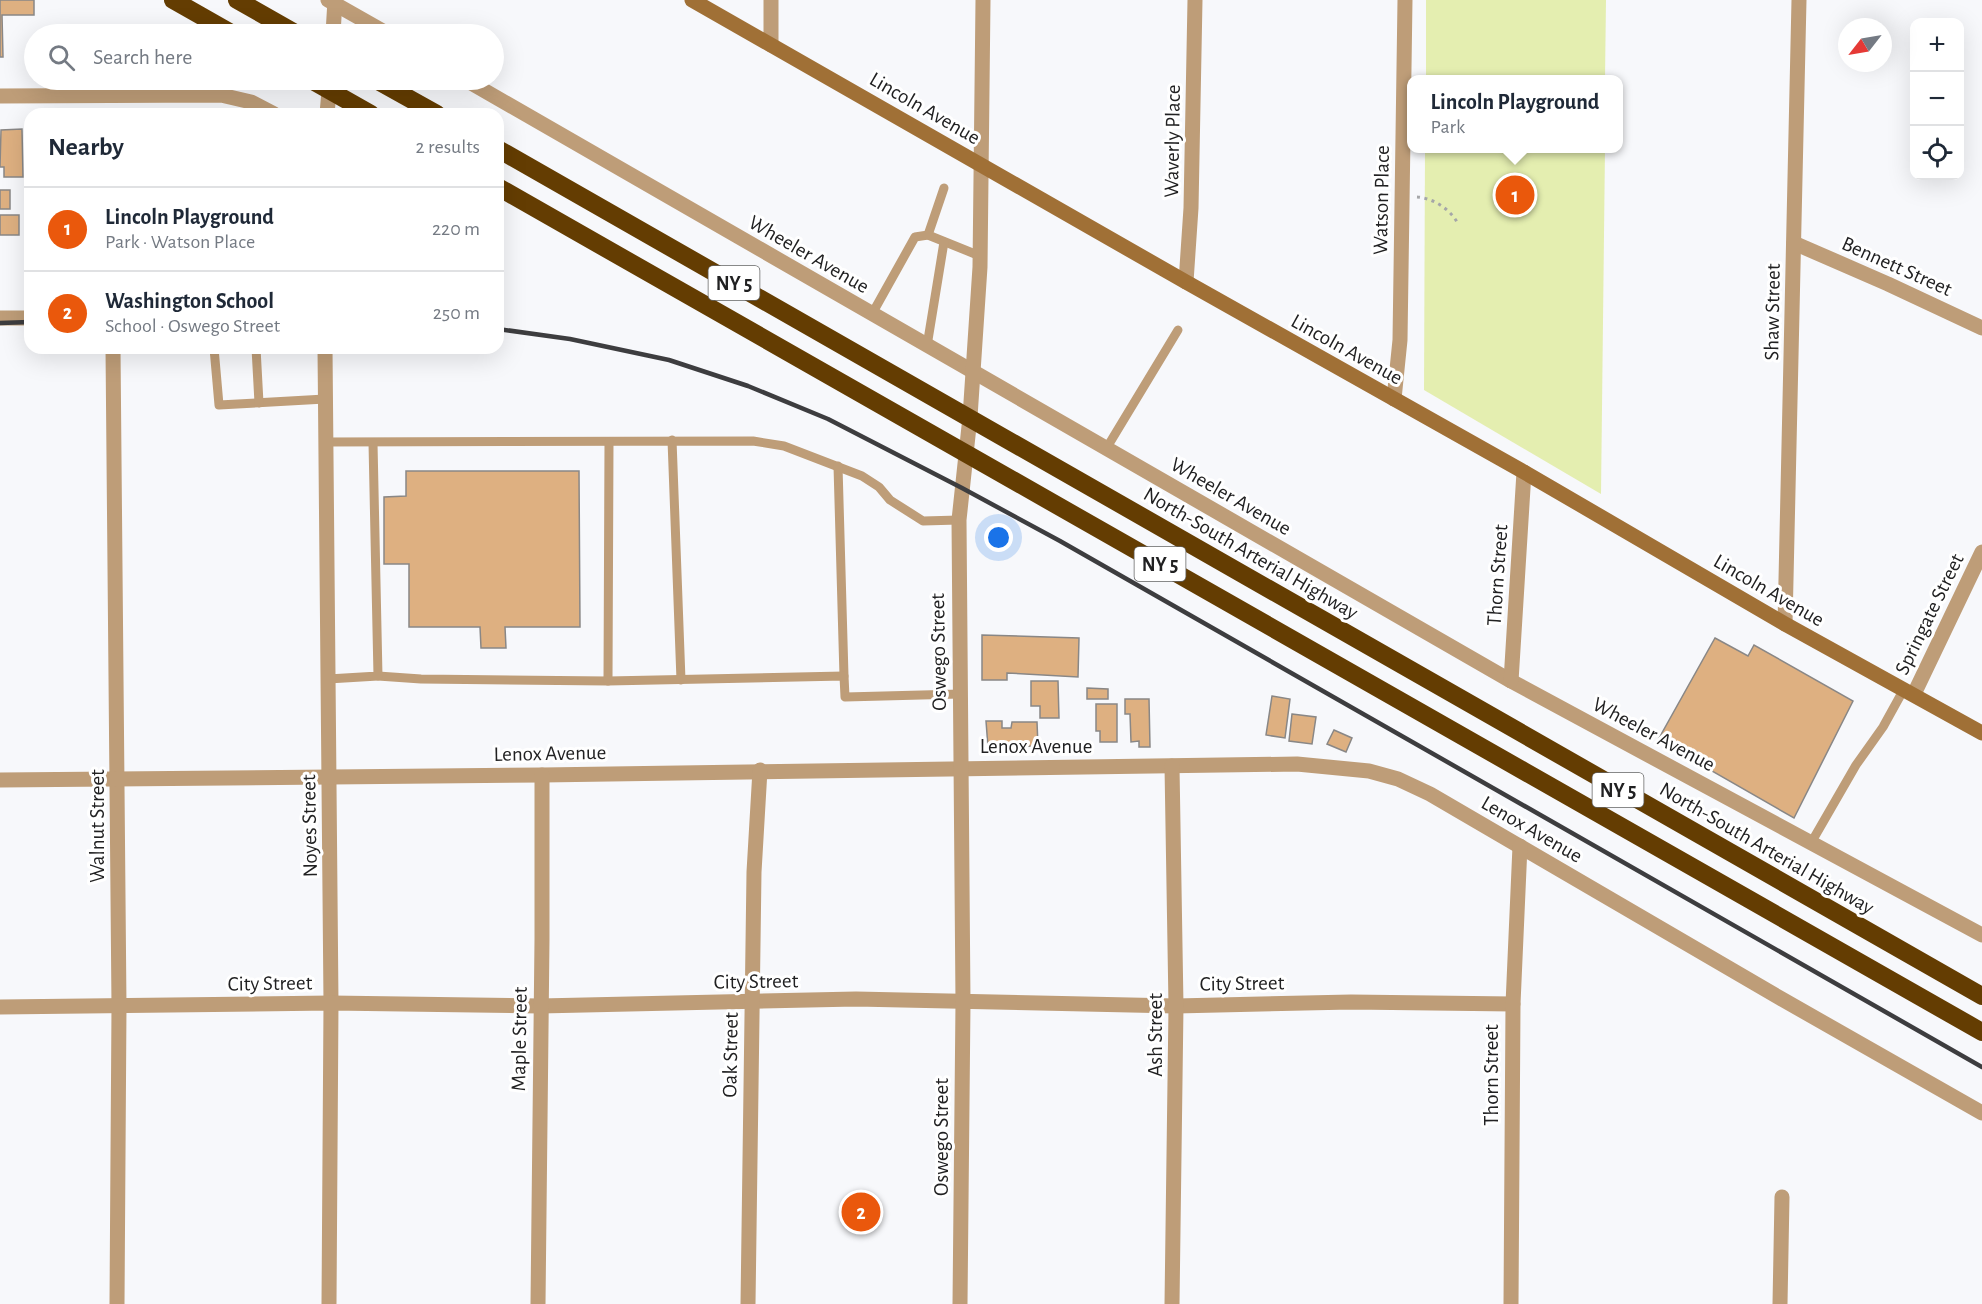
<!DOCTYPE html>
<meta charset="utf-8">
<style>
body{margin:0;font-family:"Alegreya Sans",sans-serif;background:#f2f2f3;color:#1f2937}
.controls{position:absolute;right:18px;top:18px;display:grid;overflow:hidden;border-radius:12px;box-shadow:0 6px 24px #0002}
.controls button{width:54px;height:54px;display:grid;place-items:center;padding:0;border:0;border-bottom:2px solid #e0e1e3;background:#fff;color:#1f2937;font:30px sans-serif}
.compass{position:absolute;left:1838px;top:18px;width:54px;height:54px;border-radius:50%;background:#fff;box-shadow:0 6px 24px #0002;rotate:239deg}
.you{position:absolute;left:999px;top:538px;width:21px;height:21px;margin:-15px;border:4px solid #fff;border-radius:50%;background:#1a73e8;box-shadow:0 0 0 9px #1a73e833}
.badge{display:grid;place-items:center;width:39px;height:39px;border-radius:50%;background:#ea580c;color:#fff;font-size:20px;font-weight:700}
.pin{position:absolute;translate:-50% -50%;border:3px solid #fff;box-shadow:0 2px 6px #0006}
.popup{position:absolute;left:1407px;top:75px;width:216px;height:78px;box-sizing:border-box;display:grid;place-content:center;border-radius:12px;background:#fff;filter:drop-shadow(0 2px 4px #0005);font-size:20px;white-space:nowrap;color:#747a83}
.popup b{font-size:22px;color:#1f2937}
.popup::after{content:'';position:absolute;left:50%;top:100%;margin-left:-12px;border:12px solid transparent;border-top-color:#fff}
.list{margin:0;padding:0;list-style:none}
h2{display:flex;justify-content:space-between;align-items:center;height:78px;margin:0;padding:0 24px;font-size:26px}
h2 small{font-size:20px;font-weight:400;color:#747a83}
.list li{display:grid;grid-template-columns:39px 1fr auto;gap:18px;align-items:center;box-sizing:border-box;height:84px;padding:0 24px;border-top:2px solid #e0e1e3}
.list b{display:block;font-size:22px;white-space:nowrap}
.list p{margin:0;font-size:20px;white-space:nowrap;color:#747a83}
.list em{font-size:20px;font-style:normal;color:#747a83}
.icon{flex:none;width:33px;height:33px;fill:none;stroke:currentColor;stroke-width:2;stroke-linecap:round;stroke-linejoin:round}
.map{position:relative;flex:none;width:1982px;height:1304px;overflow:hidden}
.search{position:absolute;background:#fff;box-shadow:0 6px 24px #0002;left:24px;top:24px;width:480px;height:66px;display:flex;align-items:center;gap:15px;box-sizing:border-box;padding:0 21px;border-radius:33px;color:#747a83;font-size:22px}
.panel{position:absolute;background:#fff;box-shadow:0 6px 24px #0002;left:24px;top:108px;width:480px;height:246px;border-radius:18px}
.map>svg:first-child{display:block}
</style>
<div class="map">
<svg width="1982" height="1304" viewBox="0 0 1982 1304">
<rect width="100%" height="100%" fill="#f7f8fb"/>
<g fill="#e4eeb0">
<polygon points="1426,0 1606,0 1605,79 1426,79"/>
<polygon points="1425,149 1605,149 1601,494 1424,390"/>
</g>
<g fill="#deb081" stroke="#898786" stroke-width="1.5">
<polygon points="0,0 34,0 34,15 2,15 3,57 0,57"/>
<polygon points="22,129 23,177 4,177 4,167 0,167 1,130"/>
<rect x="0" y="190" width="10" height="19"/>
<rect x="0" y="215" width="19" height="20"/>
<polygon points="28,259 30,259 30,296 29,296"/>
<polygon points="406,471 579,471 580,627 505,627 506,648 481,648 480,627 409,627 409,564 384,564 384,497 406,496"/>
<polygon points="982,635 1079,638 1078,677 1007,673 1007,680 982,680"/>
<polygon points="1715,638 1748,656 1754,645 1853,701 1794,818 1658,740"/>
<polygon points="1031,681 1058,681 1059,718 1040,718 1040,706 1031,706"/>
<polygon points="1087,688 1108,689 1108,699 1087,699"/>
<polygon points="1272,696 1290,699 1285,738 1266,735"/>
<polygon points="1125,699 1149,699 1150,747 1139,747 1139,741 1131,742 1130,714 1125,714"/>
<polygon points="1096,704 1117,704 1117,742 1100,742 1100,731 1096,731"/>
<polygon points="1292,714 1316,717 1312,744 1289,741"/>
<polygon points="986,721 1002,721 1002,728 1011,728 1012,722 1037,722 1038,746 988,747"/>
<polygon points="1334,730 1352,738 1346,752 1327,744"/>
</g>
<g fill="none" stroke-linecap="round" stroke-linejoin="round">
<path stroke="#a5a6a8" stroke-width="3" stroke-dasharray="3 4.5" stroke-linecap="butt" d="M1417 197C1432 198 1449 208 1457 222"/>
<g stroke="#be9d78" stroke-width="9">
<polyline points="928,235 944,188"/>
<polyline points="872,314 915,237 928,235 980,256"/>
<polyline points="927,346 944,242"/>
<polyline points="214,348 219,405 325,399"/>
<polyline points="256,348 259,403"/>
<polyline points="672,440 681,680"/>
<polyline points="325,442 753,441 784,446 862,476 879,487 890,500 923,521 959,520"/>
<polyline points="1106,449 1178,330"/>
<polyline points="838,466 844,676"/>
<polyline points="378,676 421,679 608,681 609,442"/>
<polyline points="328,679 378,676 373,443"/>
<polyline points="608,681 844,676 845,697 960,694"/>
<polyline points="1811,843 1856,765 1883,727 1904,689"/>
</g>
<g stroke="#be9d78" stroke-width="15">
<polyline points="328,0 388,34"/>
<polyline points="333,34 335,0"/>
<polyline points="771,45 771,0"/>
<polyline points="466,80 1511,681 1982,935"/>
<polyline points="0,96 221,95 251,102 274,114"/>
<polyline points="327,114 330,80"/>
<polyline points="1794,243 1888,284 1982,328"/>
<polyline points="1186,282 1191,208 1195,0"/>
<polyline points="0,318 30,318"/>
<polyline points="113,348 119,1006 117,1304"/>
<polyline points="325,348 331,1003 329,1304"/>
<polyline points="1394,399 1400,340 1405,0"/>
<polyline points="1785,624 1799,0"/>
<polyline points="1511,681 1524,472"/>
<polyline points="1914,694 1982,552"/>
<polyline points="0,780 542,775 1297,764 1369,771 1398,779 1430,794 1780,998 1982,1113"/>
<polyline points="0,1007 331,1003 540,1006 856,999 1176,1006 1351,1002 1513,1004"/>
<polyline points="538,1304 542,939 542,775"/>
<polyline points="748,1304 754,872 760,770"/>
<polyline points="960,1304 963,1002 959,520 970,417 980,267 983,0"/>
<polyline points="1172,1304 1176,1006 1172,766"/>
<polyline points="1511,1304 1513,1004 1520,846"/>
<polyline points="1780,1304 1782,1197"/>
</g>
<polyline stroke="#a07036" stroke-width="15" points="692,0 1186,282 1524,472 1785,624 1982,733"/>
<g stroke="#643d02" stroke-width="18">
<polyline points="173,0 233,34"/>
<polyline points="237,0 297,34"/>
<polyline points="311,80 371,114"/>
<polyline points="376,80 437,114"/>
<polyline points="498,149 1982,996"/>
<polyline points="498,187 1982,1032"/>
</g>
<g stroke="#3d3d3f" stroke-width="4.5">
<polyline points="0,323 30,322"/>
<polyline points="498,329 570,339 669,360 748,386 828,419 962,488 1060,541 1982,1067"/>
</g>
</g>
<g text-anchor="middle" stroke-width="6" stroke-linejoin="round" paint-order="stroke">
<g fill="#fff" stroke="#646464" stroke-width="1.5">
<rect x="708.5" y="266" width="51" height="34" rx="4.5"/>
<rect x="1134.5" y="547" width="51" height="34" rx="4.5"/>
<rect x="1592.5" y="773" width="51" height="34" rx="4.5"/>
</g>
<g font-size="20" font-weight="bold" fill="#212122">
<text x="734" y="290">NY 5</text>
<text x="1160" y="571">NY 5</text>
<text x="1618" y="797">NY 5</text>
</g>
<g font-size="21" fill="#212122" stroke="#fff">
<text transform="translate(925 108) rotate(30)" y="7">Lincoln Avenue</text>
<text transform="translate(1172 141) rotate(-89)" y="7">Waverly Place</text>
<text transform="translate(1381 200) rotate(-89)" y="7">Watson Place</text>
<text transform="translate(809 254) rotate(30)" y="7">Wheeler Avenue</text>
<text transform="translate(1897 266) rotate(24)" y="7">Bennett Street</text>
<text transform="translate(1772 312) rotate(-89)" y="7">Shaw Street</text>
<text transform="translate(1347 349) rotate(29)" y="7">Lincoln Avenue</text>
<text transform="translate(1231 496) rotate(30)" y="7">Wheeler Avenue</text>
<text transform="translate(1251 553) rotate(30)" y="7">North-South Arterial Highway</text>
<text transform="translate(1497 575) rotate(-86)" y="7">Thorn Street</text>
<text transform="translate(1769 590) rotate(30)" y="7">Lincoln Avenue</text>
<text transform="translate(1929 614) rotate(-64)" y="7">Springate Street</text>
<text transform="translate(938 652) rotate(-91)" y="7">Oswego Street</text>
<text transform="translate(1654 734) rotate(28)" y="7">Wheeler Avenue</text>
<text x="1036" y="753">Lenox Avenue</text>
<text transform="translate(550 753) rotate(-1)" y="7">Lenox Avenue</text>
<text transform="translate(97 826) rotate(-90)" y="7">Walnut Street</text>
<text transform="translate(309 826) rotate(-91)" y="7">Noyes Street</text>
<text transform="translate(1532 829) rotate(30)" y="7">Lenox Avenue</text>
<text transform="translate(1767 848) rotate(30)" y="7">North-South Arterial Highway</text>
<text transform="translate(756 981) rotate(-1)" y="7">City Street</text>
<text transform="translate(270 983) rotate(-1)" y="7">City Street</text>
<text transform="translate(1242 983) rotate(-1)" y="7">City Street</text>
<text transform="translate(1155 1035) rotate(-90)" y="7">Ash Street</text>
<text transform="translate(519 1039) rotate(-89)" y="7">Maple Street</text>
<text transform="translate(730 1055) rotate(-89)" y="7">Oak Street</text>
<text transform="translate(1491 1075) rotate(-90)" y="7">Thorn Street</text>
<text transform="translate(941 1137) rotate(-90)" y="7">Oswego Street</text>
</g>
</g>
</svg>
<div class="controls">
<button>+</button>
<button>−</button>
<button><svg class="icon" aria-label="locate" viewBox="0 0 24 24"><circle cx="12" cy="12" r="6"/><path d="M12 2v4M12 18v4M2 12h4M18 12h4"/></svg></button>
</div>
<svg class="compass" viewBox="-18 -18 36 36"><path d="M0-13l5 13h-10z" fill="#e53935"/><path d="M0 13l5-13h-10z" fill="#747a83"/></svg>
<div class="you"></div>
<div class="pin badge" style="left:1515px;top:195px">1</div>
<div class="popup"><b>Lincoln Playground</b>Park</div>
<div class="pin badge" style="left:861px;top:1212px">2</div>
<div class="search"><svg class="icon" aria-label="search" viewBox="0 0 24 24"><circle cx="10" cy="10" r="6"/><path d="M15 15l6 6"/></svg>Search here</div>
<section class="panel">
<h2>Nearby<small>2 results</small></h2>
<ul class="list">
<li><span class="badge">1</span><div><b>Lincoln Playground</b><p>Park · Watson Place</p></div><em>220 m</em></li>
<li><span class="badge">2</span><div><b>Washington School</b><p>School · Oswego Street</p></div><em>250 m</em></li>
</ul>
</section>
</div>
